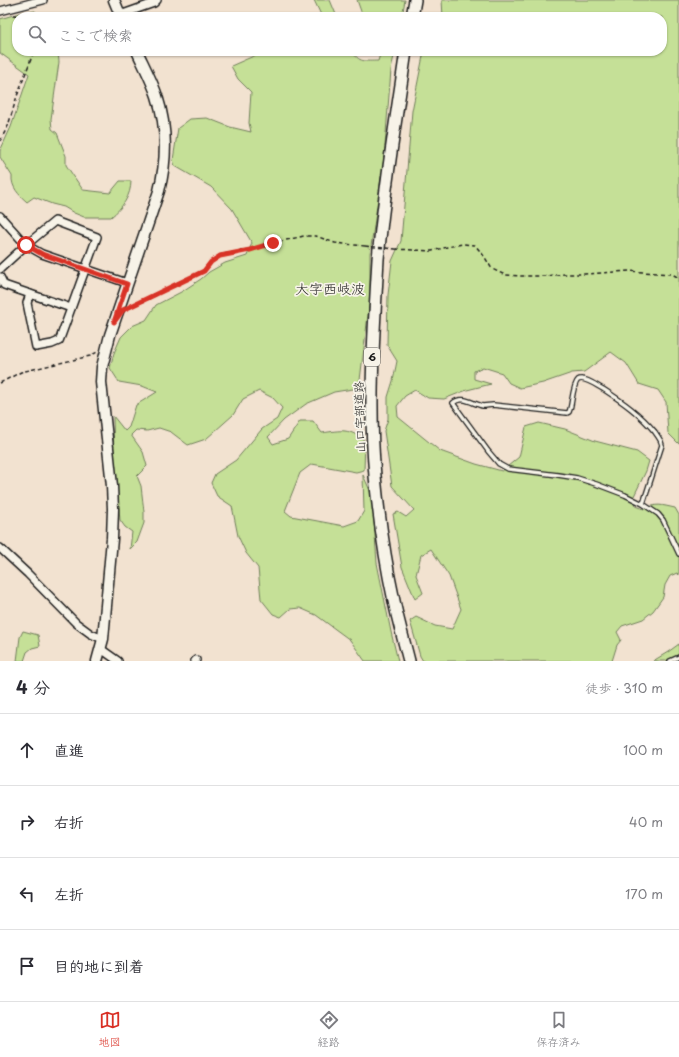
<!DOCTYPE html>
<html lang="ja">
<meta charset="utf-8">
<style>
body{margin:0;font-family:"Playpen Sans","Klee One",sans-serif;background:#f2f2f3;color:#2b2b33}
.stop{position:absolute;width:12px;height:12px;margin:-9px;border:3px solid #d93025;border-radius:50%;background:#fff}
.stop.end{background:#d93025;border-color:#fff;box-shadow:0 1px 4px #0008}
.list{margin:0;padding:0;list-style:none}
h2{display:flex;justify-content:space-between;align-items:center;height:52px;margin:0;padding:0 16px;font-size:17px}
h2 small{font-size:13px;font-weight:400;color:#7c7c81}
.list li{display:grid;grid-template-columns:26px 1fr auto;gap:12px;align-items:center;box-sizing:border-box;height:72px;padding:0 16px;border-top:1px solid #e1e1e2}
.list b{display:block;font-size:15px;white-space:nowrap}
.list em{font-size:13px;font-style:normal;color:#7c7c81}
.icon{flex:none;width:22px;height:22px;fill:none;stroke:currentColor;stroke-width:2;stroke-linecap:round;stroke-linejoin:round}
.map{position:relative;flex:none;width:679px;height:661px;overflow:hidden}
.search{position:absolute;background:#fff;box-shadow:0 1px 3px #0004;left:12px;right:12px;top:12px;height:44px;display:flex;align-items:center;gap:10px;box-sizing:border-box;padding:0 14px;border-radius:16px;color:#7c7c81;font-size:15px}
.sheet{height:340px;background:#fff}
nav{display:flex;justify-content:space-around;align-items:center;box-sizing:border-box;height:56px;border-top:1px solid #e1e1e2;background:#fff;font-size:11px;color:#7c7c81}
nav a{display:grid;justify-items:center;gap:2px}
nav .on{color:#d93025}
.map>svg:first-child{display:block}
</style>
<div class="map">
<svg width="679" height="661" viewBox="0 0 679 661">
<rect width="100%" height="100%" fill="#f2e2d0"/>
<filter id="ink" filterUnits="userSpaceOnUse"><feTurbulence type="fractalNoise" baseFrequency=".025" numOctaves="2"/><feDisplacementMap in="SourceGraphic" scale="8" xChannelSelector="R" yChannelSelector="G"/><feConvolveMatrix kernelMatrix="1 2 1 2 8 2 1 2 1" color-interpolation-filters="sRGB"/></filter>
<g filter="url(#ink)">
<g fill="#c5e097" stroke="#707e5a">
<polygon points="314,0 330,0 337,17 322,17"/>
<polygon points="357,0 405,0 402,17 363,17"/>
<path d="M442 0H679V444L668 433 666 402 658 390 639 384 626 363 611 352 584 372 572 373 543 383 520 388 509 383 502 373 483 367 474 371V379L491 384 467 390 444 399 428 398 415 390 405 396 397 406 398 417 440 451 476 464 502 471 519 457 526 427 539 423 565 429 595 441 637 452 649 461 646 471 634 496 636 506 644 509C657 503 661 505 675 508L679 515V575L677 573 670 576 665 585 663 597 653 611 643 619 622 626 617 632 621 640 617 645 612 661H423L420 656 410 621 416 617 435 626 452 629 461 609 449 576 431 549 421 555 416 575 423 593 415 599 402 567 393 514 398 512 406 517 414 510 392 486 384 431 388 419V397L393 381 397 361 387 345 388 295 392 261 401 241 412 111 424 51H662V17H443Z"/>
<path d="M35 11 41 17H17V51H58L59 62 51 119 52 129 57 133 66 156V165L83 190 110 193 120 181H131C131 196 122 208 111 217H84L74 213 64 207 52 204 34 197 27 202C19 195 11 187 12 176L0 157V151L11 127 29 74 0 53V19L20 13Z"/>
<path d="M265 51H353C358 63 366 61 378 61L381 51H395L391 70 384 158 370 253V299L359 388 334 392 306 404 284 420 268 437 273 444 288 439 300 421H313L322 433C342 430 349 428 365 441L364 470 356 472 312 464 300 473 285 511 291 516 344 526 358 521 364 511 363 475 372 495 377 563 391 632 398 661H365L350 640 316 615 300 608 290 609 281 617 273 614 261 599 258 568 246 553 238 536 232 506 217 496 211 483 215 474 236 460 262 429 277 419 282 408 273 398 259 391 243 399 233 415 206 439 188 445 171 432 159 428 147 431 136 430 131 435 143 452 147 466 137 476 141 486 144 512V523L137 542 130 549 132 532 125 527 120 520 114 459 113 416 125 431 129 427 136 405 157 392 142 386 119 382 110 368 114 353 121 337 132 326 146 320 156 305 181 292 201 279 209 272 225 263 247 256 252 243 232 209 211 187 175 166 173 160 178 128 190 119 207 118 230 127 251 132 249 123 251 92 238 79 231 66Z"/>
<polygon points="23,631 38,635 40,646 32,648 27,652 24,661 17,661 20,637"/>
<polygon points="679,644 679,661 653,661 668,652"/>
</g>
<g fill="none" stroke-linecap="round" stroke-linejoin="round">
<defs>
<g id="lane">
<path d="M643 504 662 445C661 439 658 437 655 432 640 414 623 402 603 389 597 386 584 376 578 380 573 384 572 403 570 409L569 412 567 413 493 405C490 405 486 406 483 406 473 404 462 395 453 403L488 451 499 464 508 469 558 475 577 478 596 484 625 495 643 504 658 514 663 520 679 554"/>
<polyline points="670,661 679,657"/>
</g>
<g id="street">
<polyline points="0,11 43,0"/>
<polyline points="120,15 154,3 157,0"/>
<polyline points="0,216 26,245 42,254 127,283"/>
<polyline points="0,269 26,245 55,221 97,237 61,336 59,341 52,344 36,347 27,303 30,294"/>
<polyline points="0,277 4,285 71,308"/>
<polyline points="0,548 28,574 76,623 91,634 103,639"/>
<polyline points="101,649 118,661"/>
<polyline points="195,661 196,660"/>
</g>
<g id="secondary">
<polyline points="114,0 121,17"/>
<path d="M97 661 103 639 112 539 113 509 112 486 101 382 102 367 110 335 159 191C167 160 167 127 157 96 152 81 144 66 137 51"/>
</g>
<g id="primary">
<polyline points="412,17 415,0"/>
<path d="M406 51C396 120 384 190 378 259 377 277 376 294 375 312 372 367 370 421 375 476 379 518 385 560 394 601 398 621 404 641 409 661"/>
</g>
</defs>
<use href="#lane" stroke="#1c1c1c" stroke-width="6"/>
<use href="#street" stroke="#1c1c1c" stroke-width="10"/>
<use href="#secondary" stroke="#1c1c1c" stroke-width="13"/>
<use href="#primary" stroke="#1c1c1c" stroke-width="14"/>
<g stroke="#1c1c1c" stroke-width="1.5" stroke-dasharray="4 3" stroke-linecap="butt">
<polyline points="13,15 26,17"/>
<polyline points="0,141 8,126 17,96 34,51"/>
<polyline points="395,249 432,251 447,247 463,244 475,245 484,256 492,269 505,275 522,276 545,276 566,274 585,274 630,271 672,274 679,278"/>
<polyline points="128,308 204,271 211,262 221,255 250,250 273,243 304,236 316,236 335,243 365,246"/>
<polyline points="0,383 21,372 90,356 97,352"/>
</g>
<use href="#lane" stroke="#f7f3e8" stroke-width="3.5"/>
<use href="#street" stroke="#f7f3e8" stroke-width="7"/>
<use href="#secondary" stroke="#f7f3e8" stroke-width="10"/>
<use href="#primary" stroke="#f7f3e8" stroke-width="11"/>
<polyline stroke="#1c1c1c" stroke-width="1.5" stroke-dasharray="4 3" stroke-linecap="butt" points="365,246 395,249"/>
</g>
</g>
<g fill="none" stroke-linecap="round" stroke-linejoin="round" filter="url(#ink)">
<polyline stroke="#d93025" stroke-width="5" points="26,245 42,254 127,284 114,322 123,310 204,271 211,262 220,256 250,250 273,243"/>
</g>
<g text-anchor="middle" stroke-width="3.5" stroke-linejoin="round" paint-order="stroke">
<rect fill="#f7f3e8" stroke="#5e5c59" stroke-width="1" x="364" y="348" width="16" height="18" rx="3"/>
<g font-size="11" font-weight="bold" fill="#1c1c1c">
<text x="372" y="361">6</text>
</g>
<g font-size="12" fill="#1c1c1c" stroke="#f7f3e8">
<text transform="translate(360 417) rotate(-92)" y="4">山口宇部道路</text>
</g>
<g font-size="14" fill="#1c1c1c" stroke="#f7f3e8">
<text x="330" y="294">大字西岐波</text>
</g>
</g>
</svg>
<div class="stop" style="left:26px;top:245px"></div>
<div class="stop end" style="left:273px;top:243px"></div>
<div class="search"><svg class="icon" aria-label="search" viewBox="0 0 24 24"><circle cx="10" cy="10" r="6"/><path d="M15 15l6 6"/></svg>ここで検索</div>
</div>
<section class="sheet">
<h2>4 分<small>徒歩 · 310 m</small></h2>
<ul class="list">
<li><svg class="icon" aria-label="ahead" viewBox="0 0 24 24"><path d="M12 20V5M6 11l6-6 6 6"/></svg><div><b>直進</b></div><em>100 m</em></li>
<li><svg class="icon" aria-label="right" viewBox="0 0 24 24"><path d="M7 20v-9h11M14 6l5 5-5 5"/></svg><div><b>右折</b></div><em>40 m</em></li>
<li><svg class="icon" aria-label="left" viewBox="0 0 24 24"><path d="M17 20v-9H6M10 6l-5 5 5 5"/></svg><div><b>左折</b></div><em>170 m</em></li>
<li><svg class="icon" aria-label="arrive" viewBox="0 0 24 24"><path d="M6 21V4h12l-3 4 3 4H6"/></svg><div><b>目的地に到着</b></div></li>
</ul>
</section>
<nav>
<a class="on"><svg class="icon" aria-label="map" viewBox="0 0 24 24"><path d="M3 6l6-2 6 2 6-2v14l-6 2-6-2-6 2zM9 4v14M15 6v14"/></svg>地図</a>
<a><svg class="icon" aria-label="directions" viewBox="0 0 24 24"><path d="M12 3l9 9-9 9-9-9zM9 14v-3h6M13 9l2 2-2 2"/></svg>経路</a>
<a><svg class="icon" aria-label="saved" viewBox="0 0 24 24"><path d="M7 4h10v16l-5-4-5 4z"/></svg>保存済み</a>
</nav>
